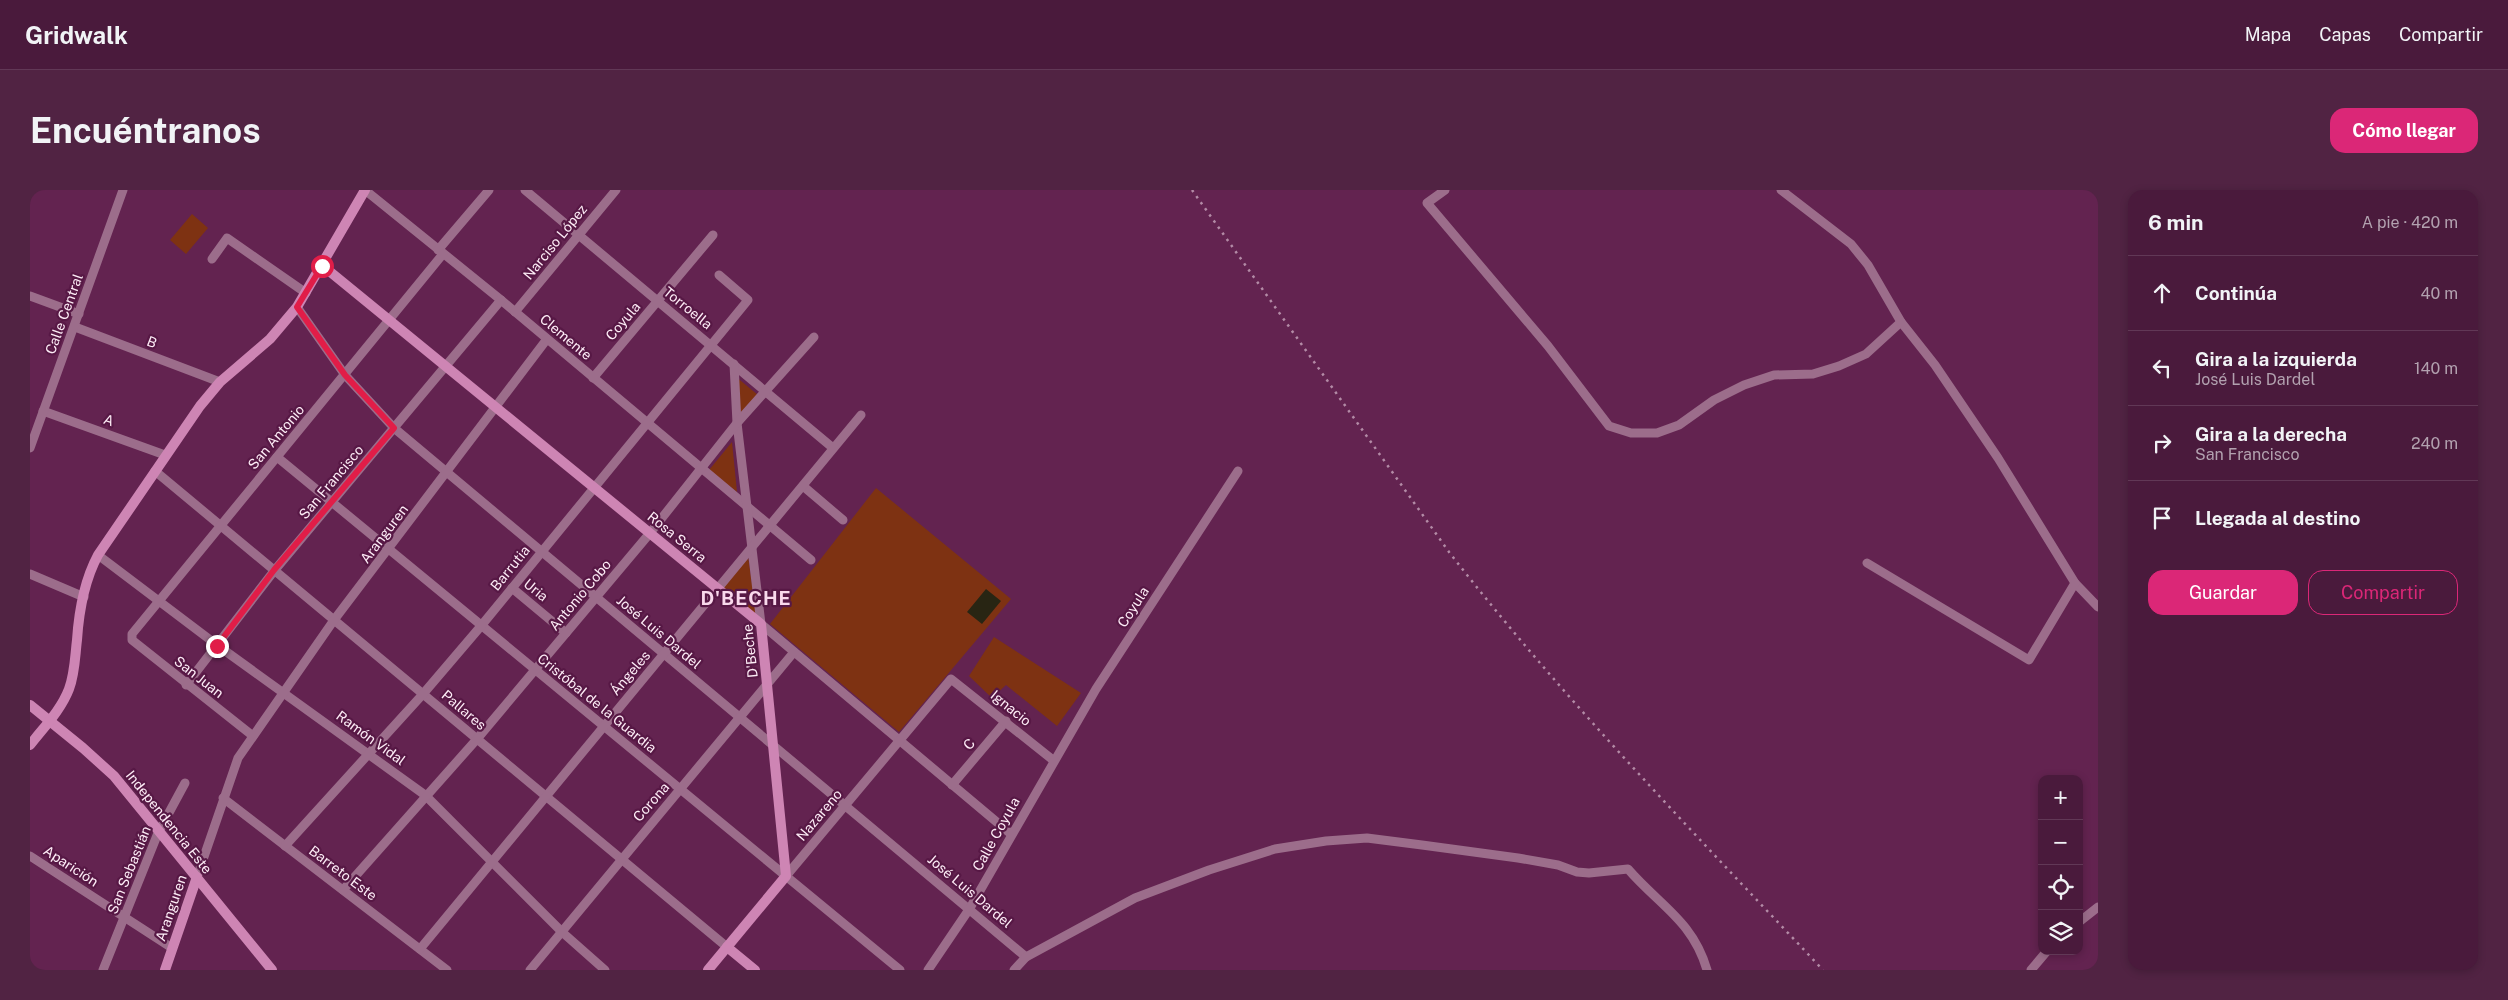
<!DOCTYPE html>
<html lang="es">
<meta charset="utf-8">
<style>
body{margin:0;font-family:"Public Sans",sans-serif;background:#512343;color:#f1f3f6}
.controls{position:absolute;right:15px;bottom:15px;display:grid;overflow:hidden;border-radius:10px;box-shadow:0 2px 8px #0003}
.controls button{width:45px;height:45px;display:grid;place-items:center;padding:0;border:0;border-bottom:1px solid #613856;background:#4a1a3c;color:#f1f3f6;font:25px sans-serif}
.stop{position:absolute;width:15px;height:15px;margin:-11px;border:4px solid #e11d48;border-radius:50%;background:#fff}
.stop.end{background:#e11d48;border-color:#fff;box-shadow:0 1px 5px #0008}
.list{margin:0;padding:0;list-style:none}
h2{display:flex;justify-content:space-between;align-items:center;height:65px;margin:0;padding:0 20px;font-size:21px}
h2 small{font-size:16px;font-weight:400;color:#b2a1af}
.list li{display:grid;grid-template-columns:32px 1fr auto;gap:15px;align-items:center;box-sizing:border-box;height:75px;padding:0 20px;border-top:1px solid #613856}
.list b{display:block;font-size:19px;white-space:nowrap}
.list p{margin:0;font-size:16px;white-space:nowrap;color:#b2a1af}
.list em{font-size:16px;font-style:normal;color:#b2a1af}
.actions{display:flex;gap:10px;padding:15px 20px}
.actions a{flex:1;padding:11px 0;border:1px solid #db2777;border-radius:15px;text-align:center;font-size:18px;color:#db2777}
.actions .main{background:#db2777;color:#fff}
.icon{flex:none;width:28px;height:28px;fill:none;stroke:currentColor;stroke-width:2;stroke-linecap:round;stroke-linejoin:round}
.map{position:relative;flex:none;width:2068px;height:780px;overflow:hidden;border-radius:15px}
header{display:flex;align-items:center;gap:30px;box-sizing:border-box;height:70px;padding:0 25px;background:#4a1a3c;border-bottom:1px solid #613856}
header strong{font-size:24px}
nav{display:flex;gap:28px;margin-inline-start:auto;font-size:18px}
.intro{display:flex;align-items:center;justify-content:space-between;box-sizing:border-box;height:120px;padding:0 30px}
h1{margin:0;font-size:35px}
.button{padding:12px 22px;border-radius:15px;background:#db2777;color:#fff;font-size:18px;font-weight:700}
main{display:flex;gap:30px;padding:0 30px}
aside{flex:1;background:#4a1a3c;border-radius:15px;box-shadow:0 2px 8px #0003}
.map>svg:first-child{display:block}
</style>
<header>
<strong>Gridwalk</strong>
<nav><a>Mapa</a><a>Capas</a><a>Compartir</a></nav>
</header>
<div class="intro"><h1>Encuéntranos</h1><a class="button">Cómo llegar</a></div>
<main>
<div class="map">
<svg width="2068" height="780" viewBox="0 0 2068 780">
<rect width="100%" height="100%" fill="#632350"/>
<g fill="#7e3212">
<polygon points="162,24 178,38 156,64 140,50"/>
<polygon points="705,186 728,205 709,228"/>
<polygon points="702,252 707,302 679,280"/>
<polygon points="846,298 981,409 869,542 740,434"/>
<polygon points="718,366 727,428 691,399"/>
<polygon points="964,447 1051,503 1027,536 976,495 962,508 939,486"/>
</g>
<polygon fill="#282513" points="956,399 971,411 952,434 937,422"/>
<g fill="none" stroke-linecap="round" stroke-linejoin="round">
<g stroke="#9c6d8b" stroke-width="9">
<polyline points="335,0 471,110 781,370"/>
<polyline points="495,0 803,258"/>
<polyline points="1415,0 1397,13 1518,156 1579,236 1601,243 1627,243 1649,235 1684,210 1714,195 1744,185 1783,184 1809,176 1836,164 1871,132"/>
<polyline points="1751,0 1821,54 1838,75 1871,132 1905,175 1968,268 2045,393 2068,417"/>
<polyline points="408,60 459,0"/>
<polyline points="182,69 197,48 276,103"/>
<polyline points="0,106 49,124"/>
<polyline points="267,117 315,185 364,238 996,767"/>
<polyline points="485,122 586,0"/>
<polyline points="45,137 190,192"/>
<polyline points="704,174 707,233 731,434 981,644"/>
<polyline points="563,188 683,45"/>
<polyline points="13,221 135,265"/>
<polyline points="0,258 93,0"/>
<polyline points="247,267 870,780"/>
<polyline points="125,281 697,757"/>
<polyline points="773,296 813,330"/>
<polyline points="68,365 187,455 395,605 532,742 575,780"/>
<polyline points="1837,373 1999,470 2045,393"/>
<polyline points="0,384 54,407"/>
<polyline points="482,398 536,443"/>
<polyline points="156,495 244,381 471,110"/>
<polyline points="223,546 102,450 102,444 413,64"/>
<polyline points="922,595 976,531"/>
<polyline points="193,608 417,780"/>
<polyline points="255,656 393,504 451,436 718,110 689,85"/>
<polyline points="0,666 142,758"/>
<polyline points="756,686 921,489 1023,570"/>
<polyline points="167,687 208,568 304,430 517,149"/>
<polyline points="313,700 447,549 620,343 707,233 784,147"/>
<polyline points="2049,732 2068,717"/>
<polyline points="390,759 831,225"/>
<polyline points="73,780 128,643 155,593"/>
<polyline points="500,780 764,462"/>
<polyline points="898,780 940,718 1066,499 1208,281"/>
<path d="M984 780 996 767 1105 708 1179 680 1245 659 1296 651 1337 648 1392 655 1488 668 1528 675 1547 682 1559 683 1598 679C1629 715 1663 731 1677 780"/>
<polyline points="2001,780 2017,761"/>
</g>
<g stroke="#ce85b4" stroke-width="10">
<polyline points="293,76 731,434 756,686 678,780"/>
<polyline points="0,515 53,558 84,586 242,780"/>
<path d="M0 555C14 537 31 520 39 499 45 483 45 466 47 450 49 420 54 391 68 365L170 216 190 192 240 149 267 117 335 0"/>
<polyline points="697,757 725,780"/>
<polyline points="135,780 167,687"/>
</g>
<path stroke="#b38ba6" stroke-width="2.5" stroke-dasharray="2.5 5" stroke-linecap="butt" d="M1162 0 1419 362C1534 510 1665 644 1793 780"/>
</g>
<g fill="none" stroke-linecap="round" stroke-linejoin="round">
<polyline stroke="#e11d48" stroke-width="6" points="187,456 244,380 364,238 315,185 267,117 292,76"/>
</g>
<g text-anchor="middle" stroke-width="4.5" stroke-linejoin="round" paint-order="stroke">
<g font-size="14" fill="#fdecf6" stroke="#571845">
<text transform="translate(525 52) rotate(-51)" y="5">Narciso López</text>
<text transform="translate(658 118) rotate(39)" y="5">Torroella</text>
<text transform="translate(34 124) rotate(-70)" y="5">Calle Central</text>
<text transform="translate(593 131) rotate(-50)" y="5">Coyula</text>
<text transform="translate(536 147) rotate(40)" y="5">Clemente</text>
<text transform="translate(122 152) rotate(21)" y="5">B</text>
<text transform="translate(79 230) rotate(20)" y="5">A</text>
<text transform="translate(246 247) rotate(-50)" y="5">San Antonio</text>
<text transform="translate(301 292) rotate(-50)" y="5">San Francisco</text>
<text transform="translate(354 344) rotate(-53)" y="5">Aranguren</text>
<text transform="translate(647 347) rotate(39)" y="5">Rosa Serra</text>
<text transform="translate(480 378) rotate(-51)" y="5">Barrutia</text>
<text transform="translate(506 400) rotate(39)" y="5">Uria</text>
<text transform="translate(550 405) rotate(-50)" y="5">Antonio Cobo</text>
<text transform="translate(1103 417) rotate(-57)" y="5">Coyula</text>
<text transform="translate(629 442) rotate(40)" y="5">José Luis Dardel</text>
<text transform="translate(720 461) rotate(-96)" y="5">D'Beche</text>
<text transform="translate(600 483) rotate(-50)" y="5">Ángeles</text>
<text transform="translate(169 487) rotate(38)" y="5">San Juan</text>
<text transform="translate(567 513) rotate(39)" y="5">Cristóbal de la Guardia</text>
<text transform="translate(981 518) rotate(39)" y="5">Ignacio</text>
<text transform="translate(434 520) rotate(40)" y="5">Pallares</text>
<text transform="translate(341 548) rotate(36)" y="5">Ramón Vidal</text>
<text transform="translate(939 554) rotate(-50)" y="5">C</text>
<text transform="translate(621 612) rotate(-49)" y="5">Corona</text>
<text transform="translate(789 625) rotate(-50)" y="5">Nazareno</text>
<text transform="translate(139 632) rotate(51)" y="5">Independencia Este</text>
<text transform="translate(966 644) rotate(-61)" y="5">Calle Coyula</text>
<text transform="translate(41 676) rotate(33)" y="5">Aparición</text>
<text transform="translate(99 680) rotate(-68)" y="5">San Sebastián</text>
<text transform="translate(313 683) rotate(37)" y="5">Barreto Este</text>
<text transform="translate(940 701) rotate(40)" y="5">José Luis Dardel</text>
<text transform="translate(141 718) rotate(-71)" y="5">Aranguren</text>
</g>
<g font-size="19" font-weight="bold" letter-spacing="1" fill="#f9d9ec" stroke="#571845">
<text x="716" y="415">D'BECHE</text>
</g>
</g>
</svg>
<div class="controls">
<button>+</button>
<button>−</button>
<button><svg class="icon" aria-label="locate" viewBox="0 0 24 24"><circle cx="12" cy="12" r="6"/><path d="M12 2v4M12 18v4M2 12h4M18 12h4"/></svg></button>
<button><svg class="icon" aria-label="layers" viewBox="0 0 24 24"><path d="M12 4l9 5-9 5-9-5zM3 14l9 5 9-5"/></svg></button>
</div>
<div class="stop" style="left:292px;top:76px"></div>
<div class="stop end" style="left:187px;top:456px"></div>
</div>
<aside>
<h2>6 min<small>A pie · 420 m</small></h2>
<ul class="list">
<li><svg class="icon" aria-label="ahead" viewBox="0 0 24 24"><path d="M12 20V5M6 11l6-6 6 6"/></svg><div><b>Continúa</b></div><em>40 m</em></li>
<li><svg class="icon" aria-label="left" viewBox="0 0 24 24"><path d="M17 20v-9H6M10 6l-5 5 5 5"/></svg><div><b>Gira a la izquierda</b><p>José Luis Dardel</p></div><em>140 m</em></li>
<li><svg class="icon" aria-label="right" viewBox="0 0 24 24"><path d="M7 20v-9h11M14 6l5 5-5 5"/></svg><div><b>Gira a la derecha</b><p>San Francisco</p></div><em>240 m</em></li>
<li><svg class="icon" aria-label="arrive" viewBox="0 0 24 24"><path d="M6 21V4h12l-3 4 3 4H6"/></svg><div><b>Llegada al destino</b></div></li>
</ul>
<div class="actions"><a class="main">Guardar</a><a>Compartir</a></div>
</aside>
</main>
